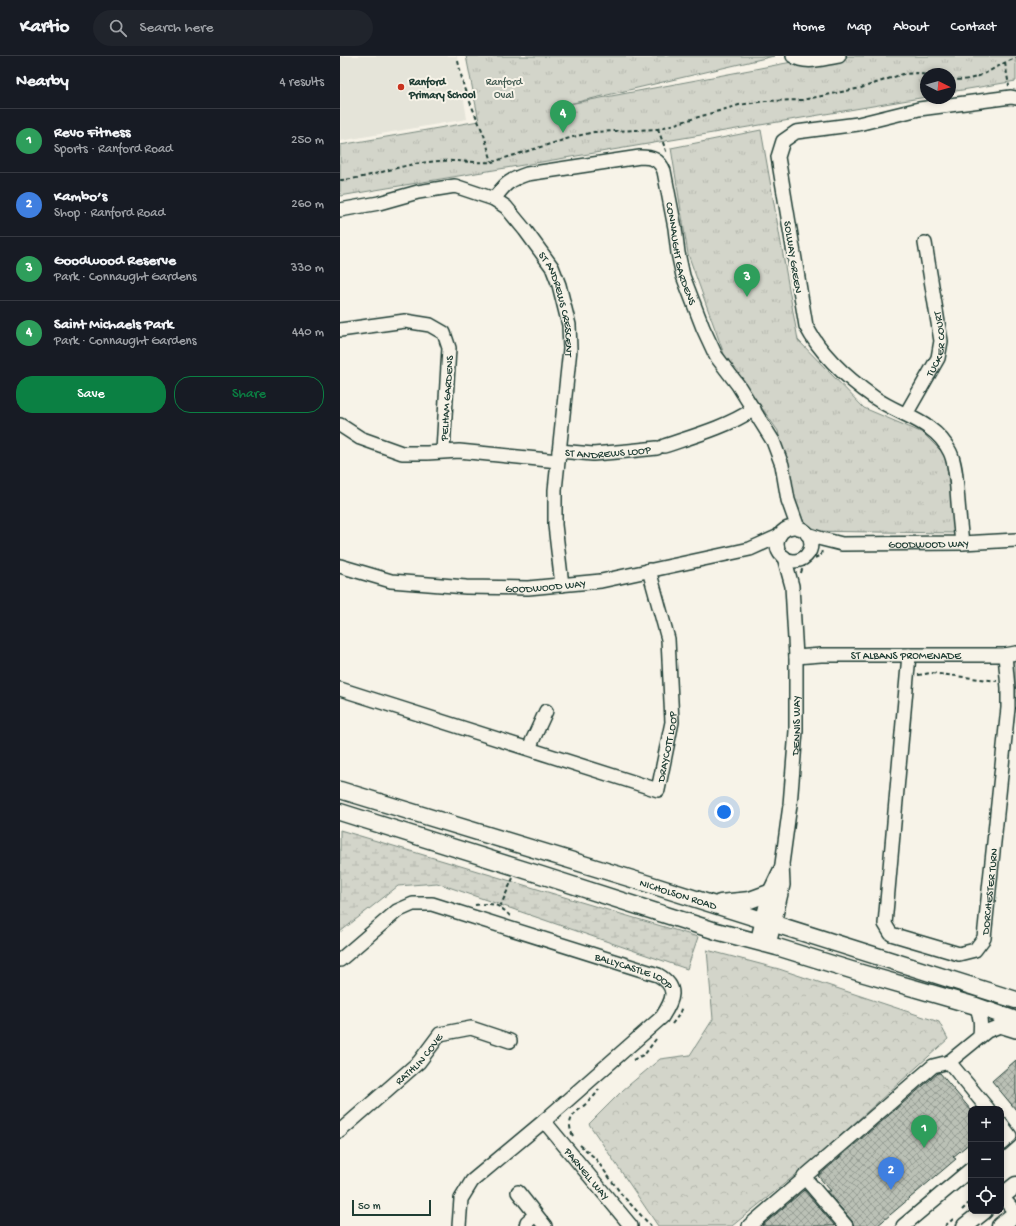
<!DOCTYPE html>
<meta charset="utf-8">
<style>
body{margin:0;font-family:"Gochi Hand",sans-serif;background:#20242c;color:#f1f3f6}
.controls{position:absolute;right:12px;bottom:12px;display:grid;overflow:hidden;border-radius:8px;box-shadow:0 2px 6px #0003}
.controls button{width:36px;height:36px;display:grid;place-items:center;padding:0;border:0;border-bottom:1px solid #363941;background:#171b24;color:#f1f3f6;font:20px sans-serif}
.compass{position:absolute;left:580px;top:12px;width:36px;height:36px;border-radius:50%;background:#171b24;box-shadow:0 2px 6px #0003;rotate:95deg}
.scale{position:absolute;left:12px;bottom:10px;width:79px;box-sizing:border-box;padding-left:4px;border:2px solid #1f3d34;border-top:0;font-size:11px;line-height:14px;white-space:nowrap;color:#1f3d34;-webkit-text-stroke:3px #f7f3e8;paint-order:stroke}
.you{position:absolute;left:384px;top:756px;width:14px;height:14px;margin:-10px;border:3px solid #fff;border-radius:50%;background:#1a73e8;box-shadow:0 0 0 6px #1a73e833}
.badge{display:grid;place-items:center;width:26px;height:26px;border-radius:50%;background:#0b8043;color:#fff;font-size:13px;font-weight:700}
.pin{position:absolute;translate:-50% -33px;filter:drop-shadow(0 1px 2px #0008)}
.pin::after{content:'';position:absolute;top:21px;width:14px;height:12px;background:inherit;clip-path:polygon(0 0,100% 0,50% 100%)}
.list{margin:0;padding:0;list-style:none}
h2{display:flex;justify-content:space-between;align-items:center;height:52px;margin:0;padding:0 16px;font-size:17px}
h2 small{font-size:13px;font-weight:400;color:#9ea1a6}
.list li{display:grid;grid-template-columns:26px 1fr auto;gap:12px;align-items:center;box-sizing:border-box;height:64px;padding:0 16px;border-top:1px solid #363941}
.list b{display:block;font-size:15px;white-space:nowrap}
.list p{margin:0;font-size:13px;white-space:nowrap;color:#9ea1a6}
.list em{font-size:13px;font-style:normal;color:#9ea1a6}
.actions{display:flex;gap:8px;padding:12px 16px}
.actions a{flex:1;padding:9px 0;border:1px solid #0b8043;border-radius:16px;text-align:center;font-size:14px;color:#0b8043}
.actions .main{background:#0b8043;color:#fff}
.icon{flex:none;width:22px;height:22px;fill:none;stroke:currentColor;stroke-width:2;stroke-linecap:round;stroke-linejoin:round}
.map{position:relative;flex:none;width:676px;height:1170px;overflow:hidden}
header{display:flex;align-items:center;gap:24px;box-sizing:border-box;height:56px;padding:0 20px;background:#171b24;border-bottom:1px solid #363941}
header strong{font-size:19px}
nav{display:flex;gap:22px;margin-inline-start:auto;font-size:14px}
.search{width:280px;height:36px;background:#20242c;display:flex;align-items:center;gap:10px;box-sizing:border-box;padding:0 14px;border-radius:22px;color:#9ea1a6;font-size:15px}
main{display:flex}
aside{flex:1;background:#171b24}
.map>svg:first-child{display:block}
</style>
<header>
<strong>Kartio</strong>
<div class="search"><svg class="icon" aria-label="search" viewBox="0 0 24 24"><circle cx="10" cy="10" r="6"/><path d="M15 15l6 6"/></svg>Search here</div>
<nav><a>Home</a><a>Map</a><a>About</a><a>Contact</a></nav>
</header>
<main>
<aside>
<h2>Nearby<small>4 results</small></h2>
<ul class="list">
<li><span class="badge" style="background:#2e9e5b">1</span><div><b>Revo Fitness</b><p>Sports · Ranford Road</p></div><em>250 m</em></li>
<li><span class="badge" style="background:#3f7fe0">2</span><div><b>Kambo’s</b><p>Shop · Ranford Road</p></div><em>260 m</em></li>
<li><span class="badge" style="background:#2e9e5b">3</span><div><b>Goodwood Reserve</b><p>Park · Connaught Gardens</p></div><em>330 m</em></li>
<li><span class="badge" style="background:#2e9e5b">4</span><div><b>Saint Michaels Park</b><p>Park · Connaught Gardens</p></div><em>440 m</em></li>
</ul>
<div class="actions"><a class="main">Save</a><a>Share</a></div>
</aside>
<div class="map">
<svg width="676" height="1170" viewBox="0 0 676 1170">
<defs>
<pattern id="grass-tufts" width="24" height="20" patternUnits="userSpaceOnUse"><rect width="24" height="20" fill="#d3d5ca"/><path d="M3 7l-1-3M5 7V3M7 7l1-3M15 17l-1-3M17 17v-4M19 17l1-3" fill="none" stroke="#b5b8ae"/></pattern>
<pattern id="forest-crowns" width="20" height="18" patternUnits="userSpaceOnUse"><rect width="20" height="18" fill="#d3d5ca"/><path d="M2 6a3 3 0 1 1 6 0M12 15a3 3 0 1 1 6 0" fill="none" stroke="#b5b8ae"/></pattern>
<pattern id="wetland-marsh" width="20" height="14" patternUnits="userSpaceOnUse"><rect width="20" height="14" fill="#d3d5ca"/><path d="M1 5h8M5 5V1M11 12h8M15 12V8" fill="none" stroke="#b5b8ae"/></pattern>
<pattern id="building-cross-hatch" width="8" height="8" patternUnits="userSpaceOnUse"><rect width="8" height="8" fill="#bbc1b6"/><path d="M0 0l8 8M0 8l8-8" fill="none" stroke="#979e95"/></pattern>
</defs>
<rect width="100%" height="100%" fill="#f7f3e8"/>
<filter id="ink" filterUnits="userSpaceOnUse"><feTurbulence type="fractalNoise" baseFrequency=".025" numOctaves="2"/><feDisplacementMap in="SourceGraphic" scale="8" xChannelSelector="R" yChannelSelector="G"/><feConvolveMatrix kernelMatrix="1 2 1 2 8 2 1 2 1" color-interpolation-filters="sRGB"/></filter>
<g filter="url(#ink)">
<polygon fill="#e5e4d9" points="0,0 117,0 127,63 0,85"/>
<g fill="url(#grass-tufts)" stroke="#79897f">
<polygon points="126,0 434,0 229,48 452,6 492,0 676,0 676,25 610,36 610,18 586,18 586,41 0,140 0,89 139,65"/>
<polygon points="421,74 458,284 524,352 583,377 605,399 616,477 460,475 438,375 384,298 348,198 331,92"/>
<polygon points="676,604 676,645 675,645 671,605"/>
</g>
<polygon fill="url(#forest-crowns)" stroke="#79897f" points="367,894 439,913 599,966 608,983 469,1108 392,1170 318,1170 249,1068 283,1034 320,1003 350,999 373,963"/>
<polygon fill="url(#wetland-marsh)" stroke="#79897f" points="0,774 358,881 347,913 97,827 58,830 0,876"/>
<g fill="url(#building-cross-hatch)" stroke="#1f3d34">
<polygon points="676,1004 676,1054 652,1025"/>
<polygon points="598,1017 600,1017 631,1054 631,1086 613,1101 616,1103 537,1170 514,1170 512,1165 486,1135 491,1135 478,1120"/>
<polygon points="464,1134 495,1170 422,1170"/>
</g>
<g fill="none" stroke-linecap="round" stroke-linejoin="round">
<defs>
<g id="minor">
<path d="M453 0C466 9 484 2 499 0"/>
<path id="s1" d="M154 143C165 128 169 124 187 118L300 101C312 101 319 103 324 115L335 172 338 197 343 220 363 272 376 300 398 329 433 385 442 409 448 444 458 472"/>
<path id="s2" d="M0 154 39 147 78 136 115 130 154 143 166 151 185 174 212 211 219 229 229 269 230 293 215 434V469L222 529"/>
<polyline points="0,274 65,265 90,269 104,277 109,292 103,395"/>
<path id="s3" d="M566 358 598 302 601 285 585 187"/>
<polyline points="0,369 20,382 62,397 87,397 119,395 218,405"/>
<path d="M324 390C354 380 387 371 414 353"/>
<path id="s4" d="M219 395 253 398 288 395 317 392"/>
<circle cx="454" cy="488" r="17"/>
<path id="s5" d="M467 478 482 483 502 488 622 487 676 484"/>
<path d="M622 487C620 468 618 450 617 432 616 420 615 406 610 396 595 365 561 360 535 342 508 323 481 299 466 270L438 101 443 85 456 76 518 68 579 53 671 41 676 42"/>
<path id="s6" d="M0 510 51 525 126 531 188 532 261 525 410 493 439 480"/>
<path id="s7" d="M569 599 545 868 551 878 619 898 635 894 644 882 668 652V632L665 599"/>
<path id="s8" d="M456 601 481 599H665L676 597"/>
<path id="s9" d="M0 633 318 734 332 666 328 583 309 514"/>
<polyline points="189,692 206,655"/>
<polyline points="417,886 429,837 442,810"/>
<path id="s10" d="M429 889 443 829 442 808 450 749 456 675V601L452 530 444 501"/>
<path id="s11" d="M0 904 57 855 73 848H92L318 919C339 931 333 944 322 961L204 1065 132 1125 121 1143 119 1170"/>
<path d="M636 950C641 961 641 968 640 980"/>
<polyline points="648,1053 609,1006 647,975 660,970 676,975"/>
<path id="s12" d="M204 1065 291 1170"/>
<polyline points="661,1068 670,1080 661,1088"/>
<path id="s13" d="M0 1075 79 1006 100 978 131 972 170 985"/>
<polyline points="178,1136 205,1170"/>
<polyline points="661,1140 676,1157"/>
<polyline points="186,1170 187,1166 195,1159"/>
<polyline points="409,1170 465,1122"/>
<polyline points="506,1170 464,1121 593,1010 609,1006"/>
<polyline points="563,1170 631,1113"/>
</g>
<g id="major">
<path id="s14" d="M0 734 302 826 676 944"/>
<polyline points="0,756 201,819 376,875 437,891 521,917 636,950 676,964"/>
<polyline points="380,847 410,844 429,837"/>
<polyline points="661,1141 676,1129"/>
<polyline points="625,1170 644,1155"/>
<polyline points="660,1170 676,1157"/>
</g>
</defs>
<use href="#minor" stroke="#1f3d34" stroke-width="16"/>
<use href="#major" stroke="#1f3d34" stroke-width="19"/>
<g stroke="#1f3d34" stroke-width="2" stroke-dasharray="4 3" stroke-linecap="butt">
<polyline points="118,5 124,32 144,79 152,106"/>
<polyline points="665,7 669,30"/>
<path d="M610 23C638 28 653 10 676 2"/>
<polyline points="318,73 325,92"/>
<polyline points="325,92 327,98"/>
<path d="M0 124C26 123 50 112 75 108 87 106 100 104 112 105 125 105 138 107 152 106L233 81 254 76 318 73 399 49 425 45 462 44 521 32 563 18 577 17 586 19"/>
<path d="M461 517C463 507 472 503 481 499L482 494"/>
<polyline points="578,619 591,617 657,625"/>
<path d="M135 849C152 847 158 847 170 860"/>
<polyline points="160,851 173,822"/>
<polyline points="332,968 339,959 342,950"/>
<polyline points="293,1004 305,998 316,983"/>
<path d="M233 1080C223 1060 240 1055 251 1043 255 1040 257 1036 259 1033"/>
<polyline points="240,1089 255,1102 282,1139 311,1170"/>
<polyline points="622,1154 631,1145"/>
<polyline points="605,1170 613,1163"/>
</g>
<use href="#minor" stroke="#f7f3e8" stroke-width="13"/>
<use href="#major" stroke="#f7f3e8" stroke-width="16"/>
</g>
</g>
<circle fill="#c8321e" stroke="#f7f3e8" stroke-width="1.5" cx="61" cy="31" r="4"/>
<g text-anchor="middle" stroke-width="4" stroke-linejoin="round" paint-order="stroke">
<g font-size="11" font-weight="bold" fill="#1f3d34" stroke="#f7f3e8" text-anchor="start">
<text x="69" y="29">Ranford<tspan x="69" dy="13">Primary School</tspan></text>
</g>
<g font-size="11" fill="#435b52" stroke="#f7f3e8">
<text x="164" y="29">Ranford<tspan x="164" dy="13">Oval</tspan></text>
</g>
<g font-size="11" fill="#1f3d34" stroke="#f7f3e8">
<text dy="4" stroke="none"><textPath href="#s1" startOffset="271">CONNAUGHT GARDENS</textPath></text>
<text transform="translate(454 201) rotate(81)" y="4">SOLWAY GREEN</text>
<text dy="4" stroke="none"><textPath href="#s2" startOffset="286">ST ANDREWS CRESCENT</textPath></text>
<text dy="4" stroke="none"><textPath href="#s3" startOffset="78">TUCKER COURT</textPath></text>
<text transform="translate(106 342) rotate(-86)" y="4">PELHAM GARDENS</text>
<text dy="4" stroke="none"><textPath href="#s4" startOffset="49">ST ANDREWS LOOP</textPath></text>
<text dy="4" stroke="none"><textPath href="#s5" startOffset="123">GOODWOOD WAY</textPath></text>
<text dy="4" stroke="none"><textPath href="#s6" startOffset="208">GOODWOOD WAY</textPath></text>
<text dy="4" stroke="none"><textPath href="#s8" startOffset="110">ST ALBANS PROMENADE</textPath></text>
<text dy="4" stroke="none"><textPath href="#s10" startOffset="222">DENNIS WAY</textPath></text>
<text dy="4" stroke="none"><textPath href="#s9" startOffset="378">DRAYCOTT LOOP</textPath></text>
<text dy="4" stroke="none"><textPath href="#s7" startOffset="431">DORCHESTER TURN</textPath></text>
<text dy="4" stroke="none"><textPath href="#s14" startOffset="354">NICHOLSON ROAD</textPath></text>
<text dy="4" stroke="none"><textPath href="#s11" startOffset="325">BALLYCASTLE LOOP</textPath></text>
<text dy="4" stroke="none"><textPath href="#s13" startOffset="107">RATHLIN COVE</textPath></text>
<text dy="4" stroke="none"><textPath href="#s12" startOffset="68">PARNELL WAY</textPath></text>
</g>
</g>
</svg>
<div class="controls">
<button>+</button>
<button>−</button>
<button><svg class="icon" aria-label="locate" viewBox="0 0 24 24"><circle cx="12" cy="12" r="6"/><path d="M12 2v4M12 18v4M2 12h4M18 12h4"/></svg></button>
</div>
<svg class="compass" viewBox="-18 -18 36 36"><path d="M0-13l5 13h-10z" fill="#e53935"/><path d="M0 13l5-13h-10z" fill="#9ea1a6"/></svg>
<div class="scale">50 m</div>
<div class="you"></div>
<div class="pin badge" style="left:584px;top:1092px;background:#2e9e5b">1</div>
<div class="pin badge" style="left:551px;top:1134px;background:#3f7fe0">2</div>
<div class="pin badge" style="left:407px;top:241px;background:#2e9e5b">3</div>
<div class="pin badge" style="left:223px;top:77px;background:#2e9e5b">4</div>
</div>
</main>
